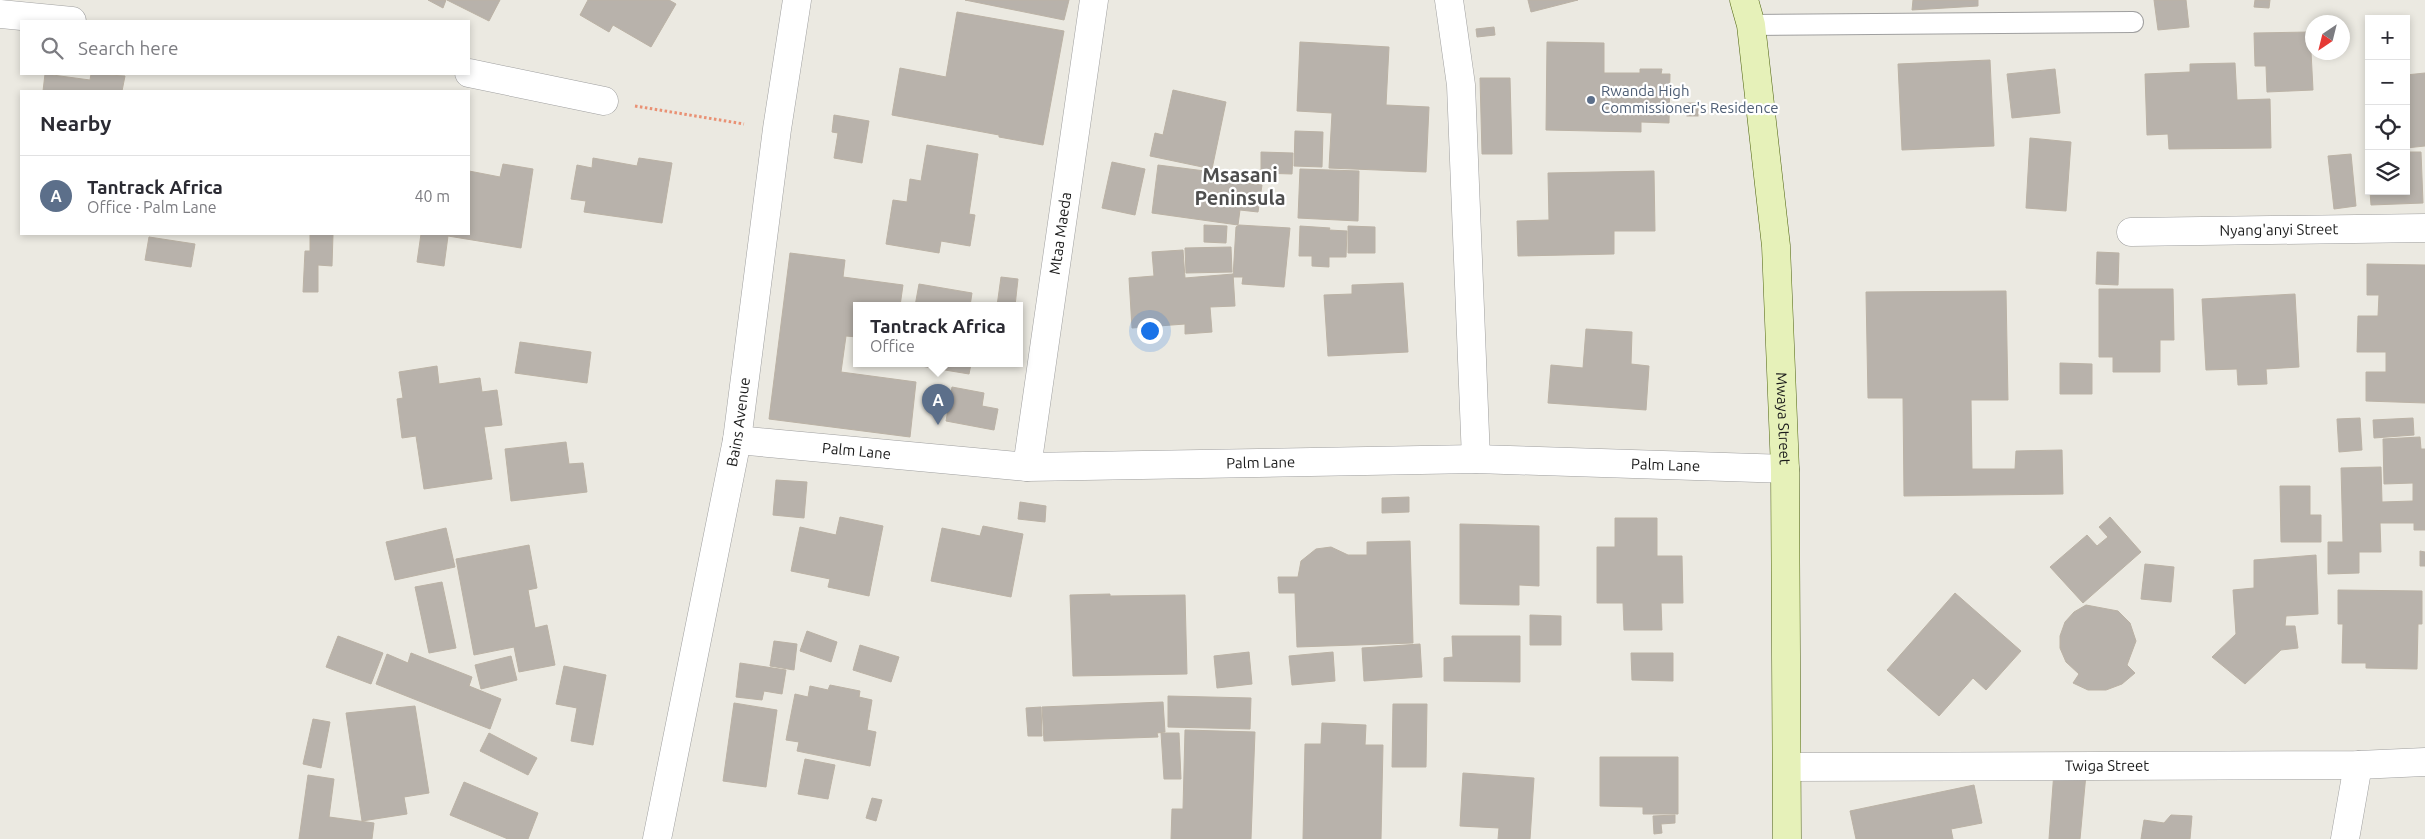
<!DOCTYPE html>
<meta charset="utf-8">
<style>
body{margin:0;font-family:Ubuntu,sans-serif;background:#f7f7f7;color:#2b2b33}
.controls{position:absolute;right:15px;top:15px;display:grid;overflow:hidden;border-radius:0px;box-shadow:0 2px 8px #0003}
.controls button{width:45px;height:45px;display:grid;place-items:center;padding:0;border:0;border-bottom:1px solid #e1e1e2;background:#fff;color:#2b2b33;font:25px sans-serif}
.compass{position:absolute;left:2305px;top:15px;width:45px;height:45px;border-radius:50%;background:#fff;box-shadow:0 2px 8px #0003;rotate:215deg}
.you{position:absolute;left:1149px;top:330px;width:18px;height:18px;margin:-12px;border:4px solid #fff;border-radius:50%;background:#1a73e8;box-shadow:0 0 0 8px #1a73e833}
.badge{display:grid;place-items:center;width:32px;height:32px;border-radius:50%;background:#db2777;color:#fff;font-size:16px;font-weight:700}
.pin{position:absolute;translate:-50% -41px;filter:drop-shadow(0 1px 2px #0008)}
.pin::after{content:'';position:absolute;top:26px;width:18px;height:15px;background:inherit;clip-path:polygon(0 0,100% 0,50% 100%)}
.popup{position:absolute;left:853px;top:302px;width:170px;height:65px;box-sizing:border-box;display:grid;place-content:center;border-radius:0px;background:#fff;filter:drop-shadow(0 1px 4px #0005);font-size:16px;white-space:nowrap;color:#7c7c81}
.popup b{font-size:19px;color:#2b2b33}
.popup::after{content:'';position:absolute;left:50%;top:100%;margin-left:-10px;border:10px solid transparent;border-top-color:#fff}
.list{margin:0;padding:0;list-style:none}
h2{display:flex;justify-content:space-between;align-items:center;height:65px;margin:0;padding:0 20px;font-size:21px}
h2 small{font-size:16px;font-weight:400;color:#7c7c81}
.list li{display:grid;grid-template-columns:32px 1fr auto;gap:15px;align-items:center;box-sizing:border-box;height:80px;padding:0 20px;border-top:1px solid #e1e1e2}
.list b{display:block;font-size:19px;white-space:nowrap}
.list p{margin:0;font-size:16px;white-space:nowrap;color:#7c7c81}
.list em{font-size:16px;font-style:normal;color:#7c7c81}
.icon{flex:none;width:28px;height:28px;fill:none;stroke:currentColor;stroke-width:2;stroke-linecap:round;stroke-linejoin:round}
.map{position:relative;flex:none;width:2425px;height:839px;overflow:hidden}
.search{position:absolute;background:#fff;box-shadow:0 2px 8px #0003;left:20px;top:20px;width:450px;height:55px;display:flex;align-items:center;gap:12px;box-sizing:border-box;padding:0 18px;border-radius:0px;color:#7c7c81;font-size:19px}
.panel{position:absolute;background:#fff;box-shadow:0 2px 8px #0003;left:20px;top:90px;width:450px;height:145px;border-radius:0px}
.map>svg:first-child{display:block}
</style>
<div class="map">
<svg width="2425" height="839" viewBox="0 0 2425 839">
<rect width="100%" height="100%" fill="#ebe9e1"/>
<g fill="#b8b2ab" stroke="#bbb2a5">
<polygon points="428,0 446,0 443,8"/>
<polygon points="447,0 500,0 489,21"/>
<polygon points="588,0 669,0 676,4 651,47 613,25 609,32 580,15"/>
<polygon points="965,0 1069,0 1064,20"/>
<polygon points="1528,0 1578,0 1531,12"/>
<polygon points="1913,0 1978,0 1978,6 1912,10"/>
<polygon points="2154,0 2186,0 2189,27 2158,30"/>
<polygon points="2255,0 2270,0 2269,8 2254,7"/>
<polygon points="957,12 1064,31 1043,145 999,137 999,135 892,115 900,68 946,77"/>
<polygon points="1494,27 1495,35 1477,37 1476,29"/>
<polygon points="2310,32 2313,90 2267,92 2266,66 2255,66 2254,33"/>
<polygon points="1300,42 1389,47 1386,105 1429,107 1426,172 1329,168 1332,113 1297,111"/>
<polygon points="1547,42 1604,43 1604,73 1640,73 1640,69 1662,69 1661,74 1670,74 1669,123 1641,122 1641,132 1546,130"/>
<polygon points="1990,60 1994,146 1902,150 1898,64"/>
<polygon points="2235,63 2237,100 2270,99 2271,148 2169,149 2168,134 2147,135 2145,74 2190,72 2190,64"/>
<polygon points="2055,69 2060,113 2012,118 2007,74"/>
<polygon points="2425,73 2425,146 2406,148 2406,75"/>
<polygon points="45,74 90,80 91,74 125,76 122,91 43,91"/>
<polygon points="1480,78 1510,78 1512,154 1482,154"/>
<polygon points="1173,90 1226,102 1212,169 1150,156 1155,133 1163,135"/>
<rect x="1687" y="103" width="11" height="13"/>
<polygon points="834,115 869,121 862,163 834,158 838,133 832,132"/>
<polygon points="1295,131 1323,132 1322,167 1294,166"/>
<polygon points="2030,138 2071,142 2066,211 2026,208"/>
<polygon points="927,145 978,154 969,214 975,215 970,246 941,241 939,253 886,244 893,200 907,202 910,179 921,181"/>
<polygon points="1261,152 1293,153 1292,174 1261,173"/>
<polygon points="2406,152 2421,152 2423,203 2371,205 2370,191 2406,191"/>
<polygon points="2351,154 2356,206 2334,209 2328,156"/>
<polygon points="593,158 637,166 639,158 672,163 662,223 584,212 586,201 571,199 577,165 592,168"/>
<polygon points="1112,162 1145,169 1135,215 1102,208"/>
<polygon points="503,164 533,169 521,248 448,236 444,266 417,262 421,234 469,234 469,171 500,177"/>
<polygon points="1158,165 1244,176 1244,183 1262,185 1258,212 1240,210 1238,225 1152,213"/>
<polygon points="1300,169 1359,171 1358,221 1298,218"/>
<polygon points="1654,171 1655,231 1614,231 1614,254 1518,256 1517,221 1549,220 1548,173"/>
<polygon points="1204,225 1227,226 1226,243 1204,242"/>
<polygon points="1239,225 1290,228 1284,287 1242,284 1243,277 1233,277 1236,227"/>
<polygon points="1300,226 1330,228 1329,230 1347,231 1346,257 1329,257 1329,267 1312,266 1312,256 1299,256"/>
<polygon points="1348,226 1375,227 1375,253 1348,253"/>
<polygon points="310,234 333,234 332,266 318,265 318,292 303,292 305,251 310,251"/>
<polygon points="149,237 195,244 191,267 145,260"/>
<polygon points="1231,247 1232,272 1186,273 1185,248"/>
<polygon points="1183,250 1185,278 1233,274 1235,306 1210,307 1212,332 1185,334 1185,324 1132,328 1129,278 1154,276 1152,252"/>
<polygon points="2097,252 2119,253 2118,285 2096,284"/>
<polygon points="790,253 845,260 843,277 903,285 900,306 857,306 857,337 846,336 841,372 916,382 910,437 769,419"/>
<polygon points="2367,264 2425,265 2425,403 2366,401 2366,372 2386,372 2386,352 2357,352 2358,316 2378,316 2379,295 2367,295"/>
<polygon points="1001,277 1018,279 1015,306 997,306"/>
<polygon points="1403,283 1408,352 1328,356 1324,295 1352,294 1352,285"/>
<polygon points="919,284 972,293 970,306 915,306"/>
<polygon points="2099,289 2173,289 2174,340 2160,340 2160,372 2113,372 2113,357 2099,357"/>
<polygon points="2006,291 2008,400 1971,400 1972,469 2015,469 2016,451 2062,450 2063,494 1904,496 1903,398 1868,398 1866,292"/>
<polygon points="2295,294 2299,367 2266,369 2267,384 2238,385 2237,369 2206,370 2202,299"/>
<polygon points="1586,329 1632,332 1631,364 1649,366 1646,410 1548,403 1551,365 1583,368"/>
<polygon points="520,342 591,352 587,383 515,373"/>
<polygon points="2060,363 2092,364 2092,394 2060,394"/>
<polygon points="909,364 971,364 969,374"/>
<polygon points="437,366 439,384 480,378 482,392 497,390 502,425 484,427 492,479 424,489 416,436 402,438 397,399 403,398 399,372"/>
<polygon points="952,387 984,393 982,406 998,409 994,430 946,421"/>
<polygon points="2360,418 2362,450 2339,452 2337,419"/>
<polygon points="2413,418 2414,435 2374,438 2373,420"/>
<polygon points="2420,437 2421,449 2425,449 2425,530 2414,530 2414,523 2380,523 2381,552 2359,552 2359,573 2328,574 2328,542 2343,542 2341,468 2381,467 2382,502 2413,501 2413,483 2384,484 2383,439"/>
<polygon points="566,442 569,464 583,463 587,492 511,501 505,449"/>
<polygon points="776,480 807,482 804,518 773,515"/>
<polygon points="2280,486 2310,486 2310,515 2321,515 2321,542 2281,542"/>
<polygon points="1409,497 1409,512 1382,513 1382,498"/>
<polygon points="1020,502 1046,506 1045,522 1018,519"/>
<polygon points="840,517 883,526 869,596 828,587 830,579 791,571 800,527 836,535"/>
<polygon points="2110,517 2141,552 2083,603 2050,567 2087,535 2097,546 2108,537 2099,527"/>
<polygon points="1615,518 1657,518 1657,556 1682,556 1683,603 1661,603 1662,630 1624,630 1623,603 1597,603 1597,547 1615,547"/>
<polygon points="1460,524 1539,526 1539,586 1519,585 1519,605 1460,604"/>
<polygon points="983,526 1023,534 1011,597 931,581 942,528 980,536"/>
<polygon points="446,528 455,567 395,580 386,542"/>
<polygon points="1410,541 1413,643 1297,647 1295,593 1279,593 1278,577 1298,577 1301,561 1316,549 1331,547 1348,555 1367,555 1367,542"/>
<polygon points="529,545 537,588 528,590 535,628 547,625 555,665 519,672 514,647 474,655 456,559"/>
<polygon points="2420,551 2425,552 2425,566 2420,566"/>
<polygon points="2316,555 2318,614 2286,616 2285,626 2295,626 2298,648 2281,650 2245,684 2212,657 2236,634 2233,590 2254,588 2254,560"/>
<polygon points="2145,564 2174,567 2171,602 2141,599"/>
<polygon points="442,582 456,648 429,653 415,587"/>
<polygon points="2338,590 2422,591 2422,624 2418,624 2417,669 2366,668 2366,663 2342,663 2343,624 2338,624"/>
<polygon points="1955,593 2021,651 1986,690 1973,678 1939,716 1887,670"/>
<polygon points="1110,594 1110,596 1185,595 1187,674 1073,676 1070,595"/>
<polygon points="2086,605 2118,611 2130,623 2136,641 2127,665 2135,673 2122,684 2106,690 2088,690 2073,683 2079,674 2066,662 2060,648 2060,636 2065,622 2074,612"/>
<polygon points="1530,615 1561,616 1561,645 1530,645"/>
<polygon points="807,631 837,642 831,662 800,651"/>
<polygon points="338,636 383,653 371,684 326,667"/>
<polygon points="1452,636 1520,636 1520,682 1444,681 1444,658 1453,657"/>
<polygon points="774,641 797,644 794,670 770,666"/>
<polygon points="1420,644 1422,677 1364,681 1362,648"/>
<polygon points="860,645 899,657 891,682 853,670"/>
<polygon points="1249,652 1252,684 1217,688 1214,656"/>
<polygon points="1333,652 1335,681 1292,685 1289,656"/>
<polygon points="411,653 472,677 469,686 501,699 490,729 376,684 387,654 408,663"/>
<polygon points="1631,653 1673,653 1673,681 1632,680"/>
<polygon points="511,656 517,680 481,689 475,665"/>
<polygon points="740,663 786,670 782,694 764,691 762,700 736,697"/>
<polygon points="564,666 606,675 593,745 571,741 577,708 556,704"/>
<polygon points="830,685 860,691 859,697 872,700 867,730 876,732 870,766 797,751 799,742 786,740 795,694 808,697 810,686 828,690"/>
<polygon points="1168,696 1251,698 1250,729 1168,727"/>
<polygon points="1163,702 1165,732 1157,733 1158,737 1044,741 1042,707"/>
<polygon points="734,703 777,710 766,787 723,781"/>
<polygon points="1393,704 1427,704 1426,767 1392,767"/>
<polygon points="415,706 429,793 404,797 407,814 362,821 346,713"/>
<polygon points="1041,707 1042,736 1028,736 1026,708"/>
<polygon points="313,719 330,722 321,768 303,764"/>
<polygon points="1322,723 1366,725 1365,745 1383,745 1381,839 1303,839 1305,744 1321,744"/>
<polygon points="1185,730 1255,732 1251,839 1171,839 1172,809 1183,809"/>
<polygon points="489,733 537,758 528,775 480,751"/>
<polygon points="1161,733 1179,733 1181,779 1164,779"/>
<polygon points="1600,757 1678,757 1678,814 1643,814 1643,807 1600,806"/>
<polygon points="805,759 835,765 828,799 798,794"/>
<polygon points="2054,771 2086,774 2080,839 2049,839"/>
<polygon points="1463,773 1534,778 1530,839 1498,839 1499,828 1460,826"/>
<polygon points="308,775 334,779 329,817 374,823 372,839 299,839"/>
<polygon points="464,782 538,813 528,839 508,839 450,815"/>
<polygon points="1974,785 1982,823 1951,829 1953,839 1856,839 1850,811"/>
<polygon points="872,798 882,800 876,821 866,818"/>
<polygon points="1675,815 1675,823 1661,824 1662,833 1654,834 1653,816"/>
<polygon points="2171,815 2192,816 2190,839 2141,839 2144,820 2164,823"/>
</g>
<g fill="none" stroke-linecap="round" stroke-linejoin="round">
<defs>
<polyline id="lane" points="1751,25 2133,22"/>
<g id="street">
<polyline points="1449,0 1461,85 1476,459"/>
<polyline points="0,14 72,21"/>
<polyline points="469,73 604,101"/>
<path id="s1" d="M2131 232 2425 228"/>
<path id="s2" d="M737 440 1027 467 1476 459 1785 469"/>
<path id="s3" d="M1027 467 1094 0"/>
<path id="s4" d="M1788 767 2358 765 2425 762"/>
<path id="s5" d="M657 839 737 440 777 129 797 0"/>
<polyline points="2345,839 2358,765"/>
</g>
<g id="secondary">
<path id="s6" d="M1744 0 1751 25 1776 246 1785 469 1787 839"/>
</g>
</defs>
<use href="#lane" stroke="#9f9f9f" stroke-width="22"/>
<use href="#street" stroke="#9f9f9f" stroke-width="29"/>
<use href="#secondary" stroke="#4f6410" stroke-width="29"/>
<polyline stroke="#e99174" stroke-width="3" stroke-dasharray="2.5 2.5" stroke-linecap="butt" points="635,106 744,124"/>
<use href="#lane" stroke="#fff" stroke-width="20"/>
<use href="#street" stroke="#fff" stroke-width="28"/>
<use href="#secondary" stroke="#e6f1b9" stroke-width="28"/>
</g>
<circle fill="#5c6f8a" stroke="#fff" stroke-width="2" cx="1591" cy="100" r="5"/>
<g text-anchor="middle" stroke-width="4.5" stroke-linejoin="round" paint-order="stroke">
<g font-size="15" fill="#4e5e75" stroke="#fff" text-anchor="start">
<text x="1601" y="96">Rwanda High<tspan x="1601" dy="17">Commissioner's Residence</tspan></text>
</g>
<g font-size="15" fill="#1b1b1b" stroke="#fff">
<text dy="5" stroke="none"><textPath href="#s1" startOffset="148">Nyang'anyi Street</textPath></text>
<text dy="5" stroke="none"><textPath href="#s3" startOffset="236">Mtaa Maeda</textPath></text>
<text dy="5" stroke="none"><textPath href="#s6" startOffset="421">Mwaya Street</textPath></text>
<text dy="5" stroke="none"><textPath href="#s5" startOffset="425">Bains Avenue</textPath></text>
<text dy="5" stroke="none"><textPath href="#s2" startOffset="120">Palm Lane</textPath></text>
<text dy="5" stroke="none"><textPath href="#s2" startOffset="525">Palm Lane</textPath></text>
<text dy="5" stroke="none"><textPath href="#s2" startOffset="930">Palm Lane</textPath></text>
<text dy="5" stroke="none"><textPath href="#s4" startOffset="319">Twiga Street</textPath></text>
</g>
<g font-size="20" font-weight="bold" fill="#4e4e4e" stroke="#fff">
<text x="1240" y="182">Msasani<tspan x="1240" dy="23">Peninsula</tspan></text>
</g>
</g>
</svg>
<div class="controls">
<button>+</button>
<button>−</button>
<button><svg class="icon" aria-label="locate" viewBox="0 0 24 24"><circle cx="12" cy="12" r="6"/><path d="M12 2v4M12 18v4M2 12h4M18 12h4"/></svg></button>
<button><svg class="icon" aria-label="layers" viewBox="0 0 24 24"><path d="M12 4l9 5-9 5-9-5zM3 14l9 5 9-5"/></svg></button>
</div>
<svg class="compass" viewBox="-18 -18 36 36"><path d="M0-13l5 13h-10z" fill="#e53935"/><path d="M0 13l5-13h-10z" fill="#7c7c81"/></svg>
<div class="you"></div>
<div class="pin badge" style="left:938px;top:425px;background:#5c6f8a">A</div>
<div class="popup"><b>Tantrack Africa</b>Office</div>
<div class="search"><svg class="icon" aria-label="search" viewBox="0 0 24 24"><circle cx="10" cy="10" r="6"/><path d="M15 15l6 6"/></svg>Search here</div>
<section class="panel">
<h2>Nearby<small></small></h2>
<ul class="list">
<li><span class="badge" style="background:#5c6f8a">A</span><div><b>Tantrack Africa</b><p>Office · Palm Lane</p></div><em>40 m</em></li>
</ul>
</section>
</div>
